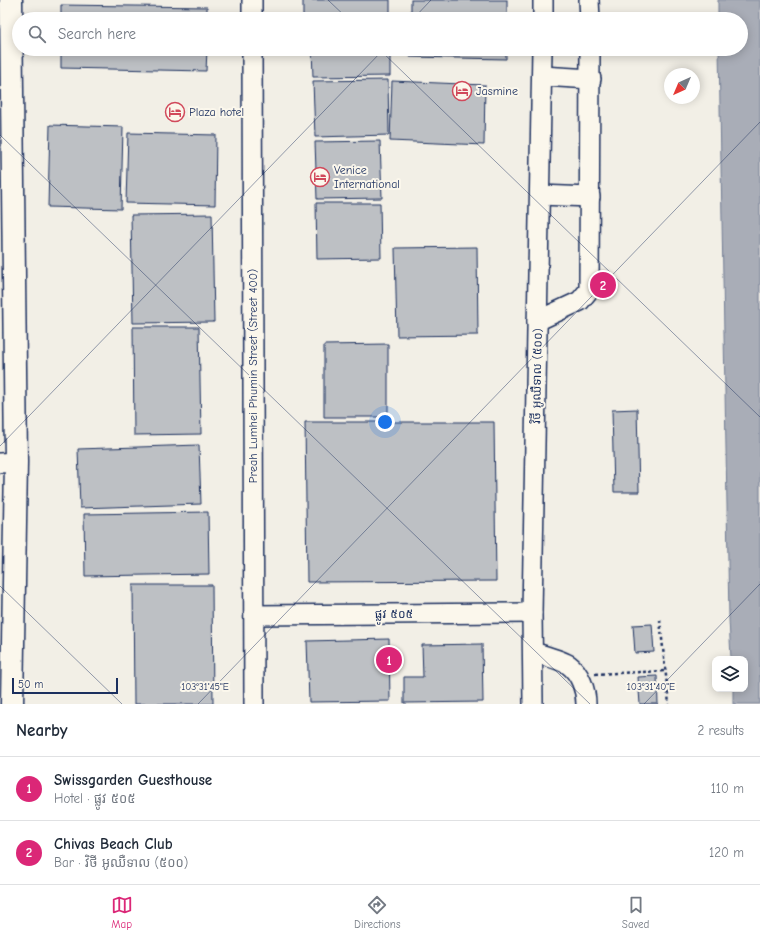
<!DOCTYPE html>
<meta charset="utf-8">
<style>
body{margin:0;font-family:"Comic Neue","Noto Sans Khmer",sans-serif;background:#f2f2f3;color:#1f2937}
.controls{position:absolute;right:12px;bottom:12px;display:grid;overflow:hidden;border-radius:8px;box-shadow:0 2px 10px #0003}
.controls button{width:36px;height:36px;display:grid;place-items:center;padding:0;border:0;border-bottom:1px solid #e0e1e3;background:#fff;color:#1f2937;font:20px sans-serif}
.compass{position:absolute;left:664px;top:68px;width:36px;height:36px;border-radius:50%;background:#fff;box-shadow:0 2px 10px #0003;rotate:224deg}
.scale{position:absolute;left:12px;bottom:10px;width:106px;box-sizing:border-box;padding-left:4px;border:2px solid #1b2f5e;border-top:0;font-size:11px;line-height:14px;white-space:nowrap;color:#1b2f5e;-webkit-text-stroke:3px #fbf7ec;paint-order:stroke}
.you{position:absolute;left:385px;top:422px;width:14px;height:14px;margin:-10px;border:3px solid #fff;border-radius:50%;background:#1a73e8;box-shadow:0 0 0 6px #1a73e833}
.badge{display:grid;place-items:center;width:26px;height:26px;border-radius:50%;background:#db2777;color:#fff;font-size:13px;font-weight:700}
.pin{position:absolute;translate:-50% -50%;border:2px solid #fff;box-shadow:0 1px 4px #0006}
.list{margin:0;padding:0;list-style:none}
h2{display:flex;justify-content:space-between;align-items:center;height:52px;margin:0;padding:0 16px;font-size:17px}
h2 small{font-size:13px;font-weight:400;color:#747a83}
.list li{display:grid;grid-template-columns:26px 1fr auto;gap:12px;align-items:center;box-sizing:border-box;height:64px;padding:0 16px;border-top:1px solid #e0e1e3}
.list b{display:block;font-size:15px;white-space:nowrap}
.list p{margin:0;font-size:13px;white-space:nowrap;color:#747a83}
.list em{font-size:13px;font-style:normal;color:#747a83}
.icon{flex:none;width:22px;height:22px;fill:none;stroke:currentColor;stroke-width:2;stroke-linecap:round;stroke-linejoin:round}
.map{position:relative;flex:none;width:760px;height:704px;overflow:hidden}
.search{position:absolute;background:#fff;box-shadow:0 2px 10px #0003;left:12px;right:12px;top:12px;height:44px;display:flex;align-items:center;gap:10px;box-sizing:border-box;padding:0 14px;border-radius:22px;color:#747a83;font-size:15px}
.sheet{height:180px;background:#fff}
nav{display:flex;justify-content:space-around;align-items:center;box-sizing:border-box;height:56px;border-top:1px solid #e0e1e3;background:#fff;font-size:11px;color:#747a83}
nav a{display:grid;justify-items:center;gap:2px}
nav .on{color:#db2777}
.map>svg:first-child{display:block}
</style>
<div class="map">
<svg width="760" height="704" viewBox="0 0 760 704">
<rect width="100%" height="100%" fill="#f2efe6"/>
<filter id="ink" filterUnits="userSpaceOnUse"><feTurbulence type="fractalNoise" baseFrequency=".025" numOctaves="2"/><feDisplacementMap in="SourceGraphic" scale="8" xChannelSelector="R" yChannelSelector="G"/><feConvolveMatrix kernelMatrix="1 2 1 2 8 2 1 2 1" color-interpolation-filters="sRGB"/></filter>
<g filter="url(#ink)">
<polygon fill="#a9adb7" stroke="#707b93" points="718,0 760,0 760,704 733,704 733,689 745,689 745,659 731,659 729,619 719,49 741,49 741,19 718,19"/>
<g fill="#bdc0c4" stroke="#1b2f5e">
<rect x="303" y="0" width="87" height="19"/>
<rect x="411" y="0" width="96" height="19"/>
<polygon points="61,5 207,7 207,19 61,19"/>
<polygon points="61,49 207,49 206,71 61,68"/>
<polygon points="312,49 390,49 390,76 313,77"/>
<polygon points="410,49 506,49 506,59 410,57"/>
<polygon points="388,80 389,135 315,137 313,81"/>
<polygon points="392,81 485,85 484,145 390,141"/>
<polygon points="50,125 123,127 121,209 48,207"/>
<polygon points="128,133 216,135 215,205 126,203"/>
<polygon points="380,141 382,198 317,199 315,142"/>
<polygon points="316,203 380,203 381,258 317,259"/>
<polygon points="212,214 214,322 133,323 131,215"/>
<polygon points="477,247 478,335 397,336 395,248"/>
<polygon points="133,327 199,327 201,434 134,435"/>
<polygon points="388,344 388,417 324,417 324,345"/>
<polygon points="637,409 639,492 614,492 612,410"/>
<polygon points="305,422 494,422 496,581 307,582"/>
<polygon points="199,445 201,504 80,508 78,449"/>
<polygon points="208,512 209,574 85,576 84,514"/>
<polygon points="133,585 212,585 213,704 134,704"/>
<polygon points="652,624 654,652 635,653 633,625"/>
<polygon points="389,639 390,701 309,702 307,641"/>
<polygon points="482,644 483,702 404,703 404,677 423,677 422,645"/>
<polygon points="657,676 658,704 640,704 638,677"/>
</g>
<g fill="none" stroke-linecap="round" stroke-linejoin="round">
<defs>
<g id="minor">
<polyline points="252,0 252,19"/>
<polyline points="589,0 590,19"/>
<polyline points="543,19 543,0"/>
<polyline points="252,49 254,704"/>
<polyline points="542,76 591,79"/>
<polyline points="540,195 590,197"/>
<polyline points="537,321 580,301 589,290 590,49"/>
<polyline points="0,463 16,462"/>
<polyline points="255,615 532,613"/>
<path d="M533 652C542 655 562 660 569 665 580 673 586 690 586 704"/>
<polyline points="533,704 532,613 542,49"/>
</g>
<polyline id="major" points="11,0 16,462 12,704"/>
</defs>
<use href="#minor" stroke="#1b2f5e" stroke-width="22"/>
<use href="#major" stroke="#1b2f5e" stroke-width="25"/>
<g stroke="#1b2f5e" stroke-width="2.5" stroke-dasharray="3 3" stroke-linecap="butt">
<polyline points="660,620 669,704"/>
<polyline points="595,674 665,671"/>
</g>
<use href="#minor" stroke="#fbf7ec" stroke-width="19"/>
<use href="#major" stroke="#fbf7ec" stroke-width="22"/>
</g>
</g>
<path fill="none" stroke="#1b2f5e" stroke-width="1" stroke-opacity="0.45" d="M328 0 348 19M413 19 431 0M379 49 760 417M0 135 590 704M0 446 384 49M0 586 122 704M198 704 760 122M644 704 760 584"/>
<defs>
<symbol id="hotel-ring" viewBox="-11 -11 22 22"><circle r="9.5" fill="#fbf7ec" stroke="#d1495b" stroke-width="1.5"/><path d="M-6-4.5h1.5V1H6V5H4.5V3h-9V5H-6ZM-4 0a1.8 1.8 0 1 1 3.6 0ZM.5 0V-2.5h3Q6-2.5 6 0Z" fill="#d1495b"/></symbol>
</defs>
<g fill-rule="evenodd">
<use href="#hotel-ring" x="451" y="80" width="22" height="22"/>
<use href="#hotel-ring" x="164" y="101" width="22" height="22"/>
<use href="#hotel-ring" x="309" y="166" width="22" height="22"/>
</g>
<g text-anchor="middle" stroke-width="4" stroke-linejoin="round" paint-order="stroke">
<g font-size="12" fill="#1b2f5e" stroke="#fbf7ec" text-anchor="start">
<text x="476" y="95">Jasmine</text>
<text x="189" y="116">Plaza hotel</text>
<text x="334" y="174">Venice<tspan x="334" dy="14">International</tspan></text>
</g>
<g font-size="12" fill="#1b2f5e" stroke="#fbf7ec">
<text transform="translate(253 376) rotate(-90)" y="4">Preah Lumhei Phumin Street (Street 400)</text>
<text transform="translate(537 376) rotate(-89)" y="4">វិថី អូឈឺទាល (៥០០)</text>
<text x="394" y="618">ផ្លូវ ៥០៥</text>
</g>
</g>
<g font-size="10" text-anchor="middle" fill="#1b2f5e" stroke="#fbf7ec" stroke-width="4" stroke-linejoin="round" paint-order="stroke">
<text x="205" y="690">103°31'45"E</text>
<text x="651" y="690">103°31'40"E</text>
</g>
</svg>
<div class="controls">
<button><svg class="icon" aria-label="layers" viewBox="0 0 24 24"><path d="M12 4l9 5-9 5-9-5zM3 14l9 5 9-5"/></svg></button>
</div>
<svg class="compass" viewBox="-18 -18 36 36"><path d="M0-13l5 13h-10z" fill="#e53935"/><path d="M0 13l5-13h-10z" fill="#747a83"/></svg>
<div class="scale">50 m</div>
<div class="you"></div>
<div class="pin badge" style="left:389px;top:660px">1</div>
<div class="pin badge" style="left:603px;top:285px">2</div>
<div class="search"><svg class="icon" aria-label="search" viewBox="0 0 24 24"><circle cx="10" cy="10" r="6"/><path d="M15 15l6 6"/></svg>Search here</div>
</div>
<section class="sheet">
<h2>Nearby<small>2 results</small></h2>
<ul class="list">
<li><span class="badge">1</span><div><b>Swissgarden Guesthouse</b><p>Hotel · ផ្លូវ ៥០៥</p></div><em>110 m</em></li>
<li><span class="badge">2</span><div><b>Chivas Beach Club</b><p>Bar · វិថី អូឈឺទាល (៥០០)</p></div><em>120 m</em></li>
</ul>
</section>
<nav>
<a class="on"><svg class="icon" aria-label="map" viewBox="0 0 24 24"><path d="M3 6l6-2 6 2 6-2v14l-6 2-6-2-6 2zM9 4v14M15 6v14"/></svg>Map</a>
<a><svg class="icon" aria-label="directions" viewBox="0 0 24 24"><path d="M12 3l9 9-9 9-9-9zM9 14v-3h6M13 9l2 2-2 2"/></svg>Directions</a>
<a><svg class="icon" aria-label="saved" viewBox="0 0 24 24"><path d="M7 4h10v16l-5-4-5 4z"/></svg>Saved</a>
</nav>
